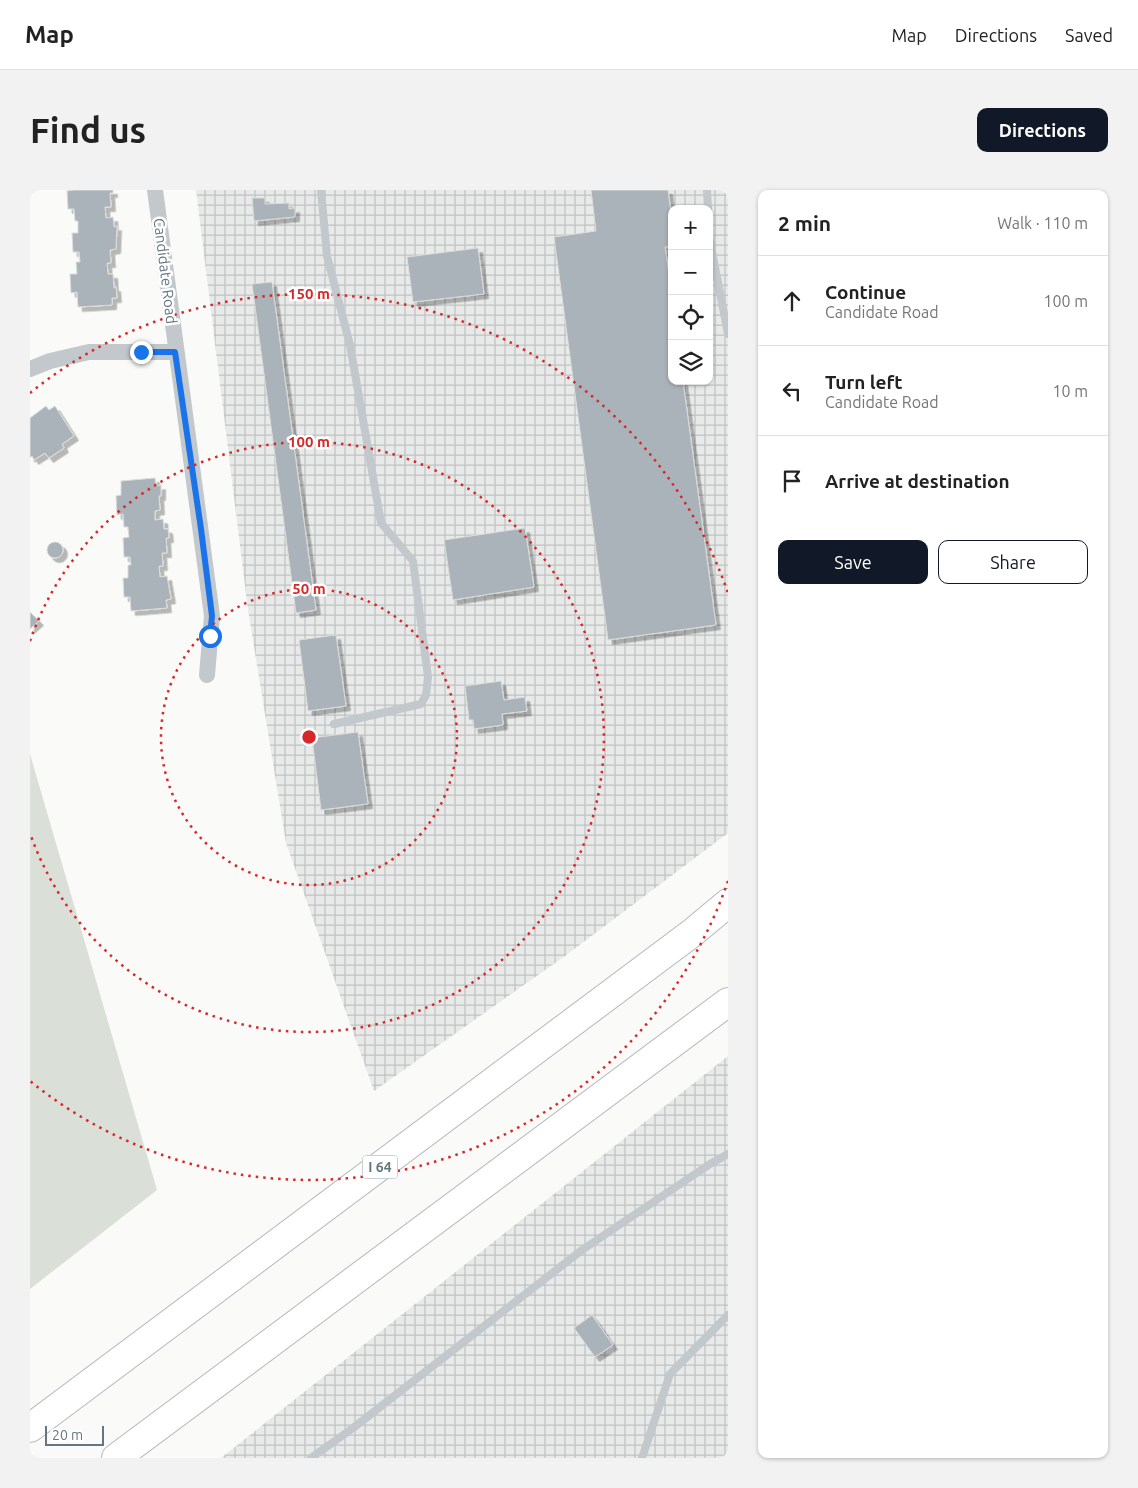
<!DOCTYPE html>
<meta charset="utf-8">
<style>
body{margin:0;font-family:Ubuntu,sans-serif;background:#f2f2f2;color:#222}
.controls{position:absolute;right:15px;top:15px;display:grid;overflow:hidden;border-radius:10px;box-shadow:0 1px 4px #0004}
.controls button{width:45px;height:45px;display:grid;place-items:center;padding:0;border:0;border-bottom:1px solid #e0e0e0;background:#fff;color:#222;font:25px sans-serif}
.scale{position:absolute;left:15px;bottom:12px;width:59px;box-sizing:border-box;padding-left:5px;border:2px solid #657683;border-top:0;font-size:14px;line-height:18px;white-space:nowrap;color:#657683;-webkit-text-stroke:4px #fff;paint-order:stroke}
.stop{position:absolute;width:15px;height:15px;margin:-11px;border:4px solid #1a73e8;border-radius:50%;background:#fff}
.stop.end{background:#1a73e8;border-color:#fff;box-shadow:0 1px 5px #0008}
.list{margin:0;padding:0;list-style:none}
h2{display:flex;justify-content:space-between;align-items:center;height:65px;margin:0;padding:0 20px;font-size:21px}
h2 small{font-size:16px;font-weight:400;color:#767676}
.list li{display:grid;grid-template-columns:32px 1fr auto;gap:15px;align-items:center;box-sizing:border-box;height:90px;padding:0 20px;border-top:1px solid #e0e0e0}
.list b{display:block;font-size:19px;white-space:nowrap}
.list p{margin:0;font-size:16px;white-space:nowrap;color:#767676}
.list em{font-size:16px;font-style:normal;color:#767676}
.actions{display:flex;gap:10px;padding:15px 20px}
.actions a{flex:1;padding:11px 0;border:1px solid #111827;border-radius:10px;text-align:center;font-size:18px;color:#111827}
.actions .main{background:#111827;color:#fff}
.icon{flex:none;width:28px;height:28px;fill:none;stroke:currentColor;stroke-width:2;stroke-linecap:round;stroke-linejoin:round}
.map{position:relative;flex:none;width:698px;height:1268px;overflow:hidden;border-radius:10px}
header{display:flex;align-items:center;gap:30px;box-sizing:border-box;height:70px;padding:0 25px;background:#fff;border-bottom:1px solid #e0e0e0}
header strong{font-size:24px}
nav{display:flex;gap:28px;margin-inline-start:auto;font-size:18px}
.intro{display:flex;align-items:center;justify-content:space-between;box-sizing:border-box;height:120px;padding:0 30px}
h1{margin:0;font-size:35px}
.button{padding:12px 22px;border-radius:10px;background:#111827;color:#fff;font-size:18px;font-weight:700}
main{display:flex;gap:30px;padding:0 30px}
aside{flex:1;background:#fff;border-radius:10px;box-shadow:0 1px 4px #0004}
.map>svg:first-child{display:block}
</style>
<header>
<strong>Map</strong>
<nav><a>Map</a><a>Directions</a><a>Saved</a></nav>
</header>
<div class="intro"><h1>Find us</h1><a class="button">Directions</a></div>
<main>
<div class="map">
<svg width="698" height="1268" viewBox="0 0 698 1268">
<defs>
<pattern id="industrial-grid" width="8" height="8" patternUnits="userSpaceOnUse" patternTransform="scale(1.25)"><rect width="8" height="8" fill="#e8e9e9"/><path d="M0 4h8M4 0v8" fill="none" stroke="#c0c1c2"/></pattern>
<filter id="shadow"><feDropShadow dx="4.5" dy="4.5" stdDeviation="0" flood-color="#0004"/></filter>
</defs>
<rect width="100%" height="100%" fill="#fafaf8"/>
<g fill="url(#industrial-grid)" fill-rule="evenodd">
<path d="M166 0H698V643L535 766 344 901 256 653 218 420ZM642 19H679V191H642Z"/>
<polygon points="698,866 698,1268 191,1268"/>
</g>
<polygon fill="#dadfd7" points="0,564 127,1000 0,1099"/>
<g fill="#aab3b9" stroke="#dcdcda" filter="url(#shadow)">
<polygon points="44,0 83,0 83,3 80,3 81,17 75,17 76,28 83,27 84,37 87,36 86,59 80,60 81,73 77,73 78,84 83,84 84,98 86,97 87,108 82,108 82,115 48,117 47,102 41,103 40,84 47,84 46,72 50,72 49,62 43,62 42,43 48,43 48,31 45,31 44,19 38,19 37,1"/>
<polygon points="561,0 638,0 642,32 642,56 635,57 642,104 642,191 653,191 686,435 578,450 524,47 566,41"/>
<polygon points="222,8 235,8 235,14 259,13 259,19 265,18 265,27 224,31"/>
<polygon points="448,58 454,104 383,112 377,67"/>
<polygon points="242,92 286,420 266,423 222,94"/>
<polygon points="16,216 19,220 25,216 44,246 32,254 34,258 19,268 15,263 4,270 2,266 0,268 0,228"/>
<polygon points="125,288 126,296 131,295 131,306 129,306 130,320 125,321 125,330 133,329 134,339 138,339 139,348 136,348 137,363 132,363 133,376 129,376 130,387 137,386 141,409 136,410 137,418 101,421 100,407 94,407 93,388 98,388 98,375 101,375 100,367 94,367 93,348 99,347 98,337 94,337 93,324 87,325 86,306 91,305 91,291"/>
<polygon points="495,338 504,397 423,410 414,350"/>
<circle cx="25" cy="360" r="8"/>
<polygon points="0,422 9,431 0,439"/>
<polygon points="306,445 316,516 278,521 269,450"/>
<polygon points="471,491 474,510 495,507 497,521 472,524 473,535 444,539 443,530 439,530 435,496"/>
<polygon points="328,542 338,614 291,620 282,548"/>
<polygon points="562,1125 583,1155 565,1167 544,1138"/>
</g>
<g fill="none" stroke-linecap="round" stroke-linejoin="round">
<defs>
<g id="highway">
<polyline points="0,1238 662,743 698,713"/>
<polyline points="86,1268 698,812"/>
</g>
</defs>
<use href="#highway" stroke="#b4b9bd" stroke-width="30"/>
<g stroke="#c3c8cc" stroke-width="8">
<polyline points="291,0 297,66 320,155 351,333 383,371 398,487 396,505 391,514 304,534"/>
<polyline points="677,0 678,19"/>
<polyline points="679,46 698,144"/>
<polyline points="281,1268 323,1238 552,1060 680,974 698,964"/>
<polyline points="612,1268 640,1184 698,1125"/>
</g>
<g stroke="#c3c8cc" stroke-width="16">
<polyline points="125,0 182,426 177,485"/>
<polyline points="0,179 20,171 59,162 145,162"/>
</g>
<use href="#highway" stroke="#fff" stroke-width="28"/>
</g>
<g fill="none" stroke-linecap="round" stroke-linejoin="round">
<polyline stroke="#1a73e8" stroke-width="6" points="111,162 145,162 171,339 182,426 180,446"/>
</g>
<g fill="none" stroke="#d62828" stroke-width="2.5" stroke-dasharray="2.5 5">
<circle cx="279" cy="547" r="148"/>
<path d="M0 451A295 295 0 1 1 0 643"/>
<path d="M698 691A443 443 0 0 1 0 891M0 203A443 443 0 0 1 698 403"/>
</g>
<g text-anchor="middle" stroke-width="5" stroke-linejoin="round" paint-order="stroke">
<rect fill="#fff" stroke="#939fa8" stroke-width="1" x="332.5" y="965.5" width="35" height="23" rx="4"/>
<g font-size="14" font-weight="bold" fill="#657683">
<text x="350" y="982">I 64</text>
</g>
<g font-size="15" fill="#657683" stroke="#fff">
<text transform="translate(135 81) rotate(83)" y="5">Candidate Road</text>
</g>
</g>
<circle cx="279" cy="547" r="8" fill="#d62828" stroke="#fff" stroke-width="2.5"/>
<g font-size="15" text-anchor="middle" font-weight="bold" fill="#d62828" stroke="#fff" stroke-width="5" stroke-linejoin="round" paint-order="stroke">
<text x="279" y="109">150 m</text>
<text x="279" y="257">100 m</text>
<text x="279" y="404">50 m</text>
</g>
</svg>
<div class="controls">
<button>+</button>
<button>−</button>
<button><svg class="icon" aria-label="locate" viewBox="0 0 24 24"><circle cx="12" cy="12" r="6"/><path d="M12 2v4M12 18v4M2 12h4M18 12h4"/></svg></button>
<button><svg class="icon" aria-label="layers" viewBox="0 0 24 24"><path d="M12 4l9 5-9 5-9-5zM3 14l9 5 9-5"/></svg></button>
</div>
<div class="scale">20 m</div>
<div class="stop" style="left:180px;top:446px"></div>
<div class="stop end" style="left:111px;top:162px"></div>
</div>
<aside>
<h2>2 min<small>Walk · 110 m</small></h2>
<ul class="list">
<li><svg class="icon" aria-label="ahead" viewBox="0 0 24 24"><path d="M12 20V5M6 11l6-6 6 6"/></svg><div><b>Continue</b><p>Candidate Road</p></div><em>100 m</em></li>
<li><svg class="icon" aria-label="left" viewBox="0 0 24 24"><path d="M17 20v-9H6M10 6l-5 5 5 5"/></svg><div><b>Turn left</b><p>Candidate Road</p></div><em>10 m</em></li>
<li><svg class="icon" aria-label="arrive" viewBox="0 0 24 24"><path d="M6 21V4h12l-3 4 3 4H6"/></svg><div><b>Arrive at destination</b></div></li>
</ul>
<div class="actions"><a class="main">Save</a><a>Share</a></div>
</aside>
</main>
